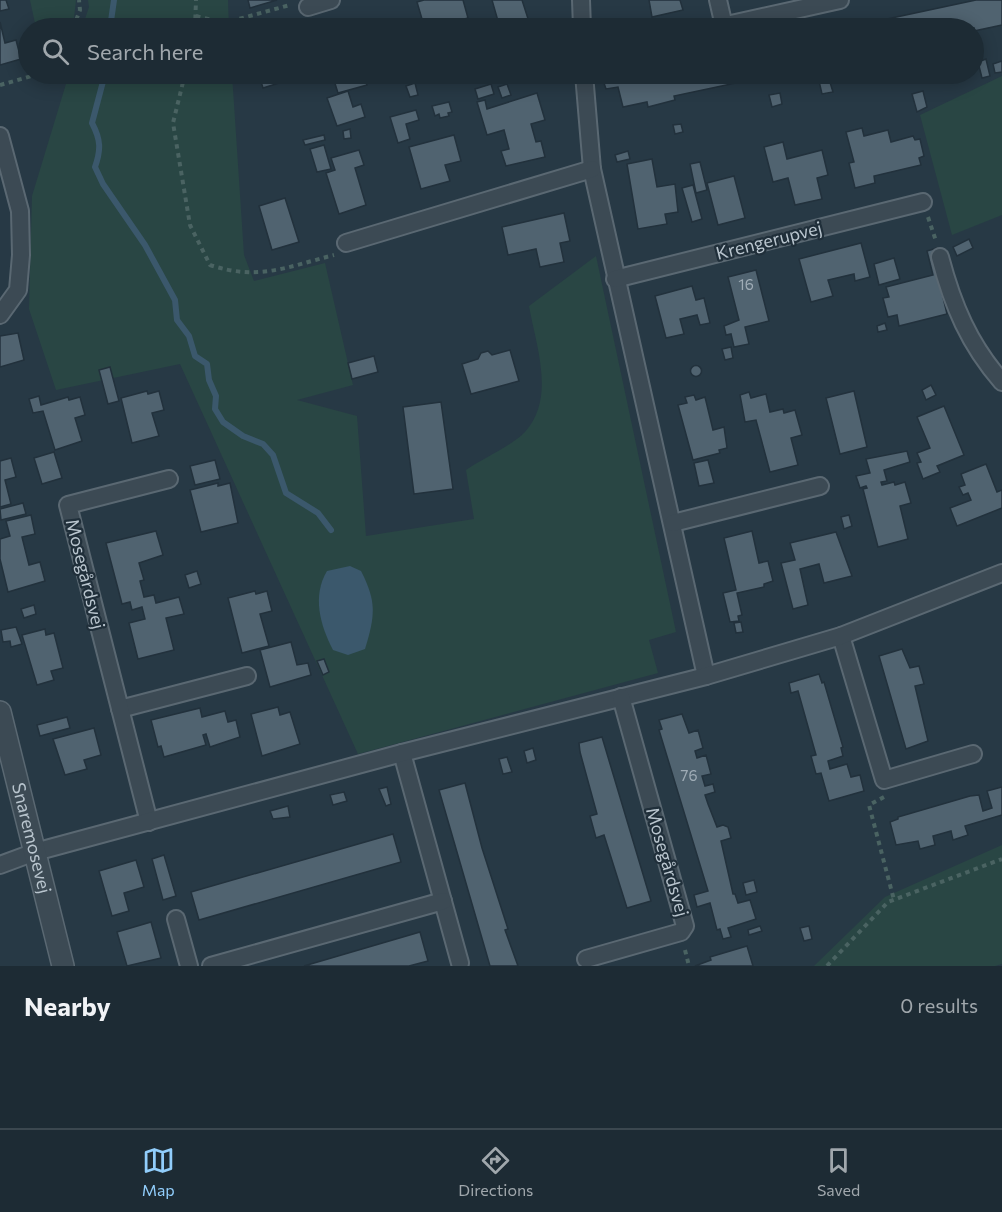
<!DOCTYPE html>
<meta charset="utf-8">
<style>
body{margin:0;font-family:Commissioner,sans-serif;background:#2a3740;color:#f1f3f6}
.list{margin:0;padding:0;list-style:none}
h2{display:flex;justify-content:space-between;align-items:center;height:78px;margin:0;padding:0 24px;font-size:26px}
h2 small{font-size:20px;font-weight:400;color:#a0a7ac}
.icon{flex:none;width:33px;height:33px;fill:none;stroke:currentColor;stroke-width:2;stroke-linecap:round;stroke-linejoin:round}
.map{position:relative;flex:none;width:1002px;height:966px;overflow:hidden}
.search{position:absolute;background:#1d2b34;box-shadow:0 3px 15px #0003;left:18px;right:18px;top:18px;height:66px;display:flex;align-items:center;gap:15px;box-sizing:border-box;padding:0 21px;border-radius:33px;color:#a0a7ac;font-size:22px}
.sheet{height:162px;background:#1d2b34}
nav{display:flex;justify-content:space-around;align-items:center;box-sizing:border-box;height:84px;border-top:2px solid #3b474f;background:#1d2b34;font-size:16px;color:#a0a7ac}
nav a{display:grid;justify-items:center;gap:3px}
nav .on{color:#91cdfb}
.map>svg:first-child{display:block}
</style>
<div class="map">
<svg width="1002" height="966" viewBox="0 0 1002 966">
<rect width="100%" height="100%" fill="#273945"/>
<g fill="#294644">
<polygon points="30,0 76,0 74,18 69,28 36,28"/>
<polygon points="88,0 228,0 229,28 82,28 89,7"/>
<path d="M69 74H232L244 255 254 281 325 263 353 385 297 400 357 416 366 536 474 519 466 470C482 459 513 445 525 432 556 398 536 346 529 306L596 256 676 632 649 640 658 673 358 754 180 364 56 390 29 309 32 196Z"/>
<polygon points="1002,76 1002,215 952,235 920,115"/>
<polygon points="1002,845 1002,964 995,966 814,966 885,897"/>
</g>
<path fill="#3b586c" d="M350 566 361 571C377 602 375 616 365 649L348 655 333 650C320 625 312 596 327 571Z"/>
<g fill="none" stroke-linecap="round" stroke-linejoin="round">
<g stroke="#3b586c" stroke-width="6">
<polyline points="110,28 114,0"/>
<path d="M105 74 92 123C101 140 101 150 95 167L103 184 145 245 175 300 177 320 189 336 195 356 207 364 209 380 216 396 215 409 223 422 243 436 263 444 273 455 286 493 318 513 331 530"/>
</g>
</g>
<g fill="#506370" stroke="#22313c" stroke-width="1.5">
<polygon points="0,0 6,0 9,9 0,11"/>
<polygon points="248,0 277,0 250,8"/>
<polygon points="424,0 463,0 468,18 433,28 405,28 404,24 422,19 417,2"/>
<polygon points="492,0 522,0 531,28 500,28"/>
<polygon points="649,0 680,0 683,10 652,17"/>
<polygon points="976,0 1002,0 1002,25 974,31 974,28 845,28"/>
<polygon points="0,22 5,43 16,40 21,59 0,65"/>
<polygon points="260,22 262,28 238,28"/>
<polygon points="986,59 990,76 982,78 978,62"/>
<polygon points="1002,61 1002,72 995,73 993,64"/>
<polygon points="255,74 294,74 295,78 263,88 259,75"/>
<polygon points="332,74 364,74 367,85 338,93"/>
<polygon points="500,74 517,74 502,78"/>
<polygon points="638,74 778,74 674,96 675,100 648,107 647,102 623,107 618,87 606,89 604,83"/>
<polygon points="869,74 882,74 883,80 871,82"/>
<polygon points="829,79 833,92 822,94 819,81"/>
<polygon points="415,83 418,95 410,97 406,86"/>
<polygon points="491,84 494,94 478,99 475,89"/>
<polygon points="507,84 511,95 502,98 498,87"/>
<polygon points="348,91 353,107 361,104 365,117 337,126 327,98"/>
<polygon points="923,91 927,107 917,112 912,94"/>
<polygon points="537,93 545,120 531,124 536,142 541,141 545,157 506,166 501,151 509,149 504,130 487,135 477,102 485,100 487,109"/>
<polygon points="780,93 782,104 772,107 769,95"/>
<polygon points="449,102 452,112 448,113 449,116 440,118 439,114 435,116 432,106"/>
<polygon points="416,110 419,120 406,124 410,139 398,143 390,117"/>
<polygon points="681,124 683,132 675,134 673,125"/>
<polygon points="862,128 864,136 888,130 891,142 913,136 915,140 920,139 924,156 919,158 921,165 874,176 875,183 855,188 849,163 854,162 846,132"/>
<polygon points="350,129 351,138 344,139 343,131"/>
<polygon points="324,135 325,140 305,145 303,140"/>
<polygon points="454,135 461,161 445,165 450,181 421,189 409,147"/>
<polygon points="783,142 787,159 822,150 828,175 817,178 822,199 795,205 788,178 773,182 764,147"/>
<polygon points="324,145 331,169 317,172 310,149"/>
<polygon points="359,150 364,165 355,168 366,205 339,214 326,173 335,170 331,158"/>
<polygon points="628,151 630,159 617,162 615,155"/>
<polygon points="652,159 657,187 675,184 678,212 665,214 667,224 638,229 627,164"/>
<polygon points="700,162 707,190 696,193 690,164"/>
<polygon points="734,176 745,218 718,225 707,183"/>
<polygon points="693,185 702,219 692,222 682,188"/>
<polygon points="285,198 299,242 272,250 259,206"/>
<polygon points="564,213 570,241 560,243 564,262 540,267 536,249 508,255 502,227"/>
<polygon points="969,239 973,248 957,256 953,247"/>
<polygon points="861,243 870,277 855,281 854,274 828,280 833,296 811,302 799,259"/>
<polygon points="937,248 944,275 938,276 947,314 899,326 897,315 888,317 883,298 889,297 886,287 933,275 927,251"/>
<polygon points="894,258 900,279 879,285 874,264"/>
<polygon points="756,270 769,321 745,327 749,344 734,347 731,334 726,335 724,326 739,320 728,277"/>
<polygon points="692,286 696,300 704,298 710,323 700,325 697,315 680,319 684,334 666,338 655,296"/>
<polygon points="885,323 887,330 878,332 877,326"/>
<polygon points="18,333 24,360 0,367 0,336"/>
<polygon points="731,347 733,358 725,360 722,349"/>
<polygon points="510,350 519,381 471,394 462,364 478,359 481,353 488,351 492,355"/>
<polygon points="374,356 378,372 352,379 348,363"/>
<circle cx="696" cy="371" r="5.5"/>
<polygon points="110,367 119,401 108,404 99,370"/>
<polygon points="931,385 936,395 926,400 922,390"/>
<polygon points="147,391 148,394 159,391 164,410 152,413 159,436 132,443 121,398"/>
<polygon points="854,391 867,447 840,454 826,398"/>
<polygon points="749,392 751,398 766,394 770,412 783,409 784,413 795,410 802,435 791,438 798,465 770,472 756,420 745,422 740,395"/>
<polygon points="694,395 696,400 705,397 713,430 724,427 727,448 719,450 720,453 693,460 678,405 687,403 685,397"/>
<polygon points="39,396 41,405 68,397 69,400 80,397 85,415 75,418 82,441 55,450 43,411 33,413 29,399"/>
<polygon points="441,402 453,489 414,494 403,407"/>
<polygon points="944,406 964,455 937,466 940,472 923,479 917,463 921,462 917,453 930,448 917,417"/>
<polygon points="907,451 910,462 884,470 887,481 881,482 882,485 894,482 895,485 905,482 911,503 900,506 908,539 878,547 863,489 867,488 866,486 860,488 856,476 870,473 866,459"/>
<polygon points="54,452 62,478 42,484 34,458"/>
<polygon points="11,458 16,477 5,480 11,504 0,507 0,461"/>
<polygon points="215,460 220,479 195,485 190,466"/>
<polygon points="708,460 714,483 699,486 694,463"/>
<polygon points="986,464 997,492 1002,490 1002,508 957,526 950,508 971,500 968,493 963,495 959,487 965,485 961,474"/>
<polygon points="218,483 218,486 230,483 238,523 201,532 190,490"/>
<polygon points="23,503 26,514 1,520 0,509"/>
<polygon points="31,515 35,534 22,537 29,565 40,562 45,581 8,592 0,559 0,539 10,536 6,521"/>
<polygon points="849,515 852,526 844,529 841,517"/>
<polygon points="156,531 163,555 139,563 144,580 140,581 144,597 154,595 156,603 179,597 184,614 166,618 174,650 138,659 129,623 145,619 142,607 132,610 130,602 122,604 106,543"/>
<polygon points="752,531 759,563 768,561 773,581 764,584 764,587 737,593 742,615 738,616 739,621 730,622 723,593 736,590 724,538"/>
<polygon points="836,532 852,576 824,583 819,564 800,569 808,605 793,609 781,563 795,560 790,543"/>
<polygon points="197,571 201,584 189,588 185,575"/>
<polygon points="255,591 256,594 267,591 272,611 260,614 269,646 242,653 228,598"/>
<polygon points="34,605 36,614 24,618 21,609"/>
<polygon points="741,622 743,632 736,633 734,623"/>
<polygon points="16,627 22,644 11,647 10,641 3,642 1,630"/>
<polygon points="45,629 46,635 54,633 63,668 51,671 54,680 37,685 22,635"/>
<polygon points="291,642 297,665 308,663 311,675 270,687 260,650"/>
<polygon points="902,649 910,668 919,666 924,684 915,686 928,741 906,749 879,656"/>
<polygon points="324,659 329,672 323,675 317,661"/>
<polygon points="819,674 822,683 824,682 843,747 841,748 843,756 828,761 830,769 847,764 851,777 860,775 864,791 829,801 821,773 816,774 811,756 816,755 798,691 791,693 789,683"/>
<polygon points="278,707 280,715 290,712 300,744 262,756 251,714"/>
<polygon points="200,708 202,717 225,711 228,722 236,720 240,737 210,747 206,734 203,735 206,745 164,757 161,746 158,747 151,720"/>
<polygon points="682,714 689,733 698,730 703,748 695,751 697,758 706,755 711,774 702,776 705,786 713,784 715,792 705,795 708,804 717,827 723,825 728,827 731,838 721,841 733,894 735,894 738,903 750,900 756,919 728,928 731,937 723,939 720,929 717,930 710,903 697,907 694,895 708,891 659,730 662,729 659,720"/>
<polygon points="67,717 70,728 40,736 37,725"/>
<polygon points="94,728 101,755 84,760 87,769 65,775 53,739"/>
<polygon points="602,737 651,901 627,908 604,835 596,838 590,816 597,814 580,752 579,743"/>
<polygon points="533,748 536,760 527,763 524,751"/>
<polygon points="507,757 512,772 503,774 499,759"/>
<polygon points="465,783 482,848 508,929 505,930 518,966 490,966 439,790"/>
<polygon points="387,787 391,804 386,806 379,789"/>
<polygon points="1002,787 1002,815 965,826 968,835 953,840 951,831 933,836 935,845 920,849 918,841 896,845 890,822 898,819 898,817 970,796 979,795 983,811 992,808 987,791"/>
<polygon points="344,792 347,801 333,805 330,795"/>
<polygon points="288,806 290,817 273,819 270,811"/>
<polygon points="393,834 401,862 199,920 191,892"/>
<polygon points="164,855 176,896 163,900 152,859"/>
<polygon points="136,860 144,887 124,893 129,911 112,916 99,871"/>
<polygon points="754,880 757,892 746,895 743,883"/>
<polygon points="151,922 161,958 127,966 117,932"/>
<polygon points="760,926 762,931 749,935 748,930"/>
<polygon points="809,926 812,939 804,941 800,928"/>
<polygon points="420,932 428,961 409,966 304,966"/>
<polygon points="747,946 753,966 695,966 711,960 710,957"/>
</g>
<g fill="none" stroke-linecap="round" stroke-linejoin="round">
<defs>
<g id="minor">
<polyline points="581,0 582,28"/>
<polyline points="718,0 724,26"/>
<polyline points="308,7 331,0"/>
<polyline points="713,28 840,0"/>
<polyline points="584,74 592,169 706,676"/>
<polyline points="0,136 20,211 21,255 18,290 0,315"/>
<polyline points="346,243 592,169"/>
<path d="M940 257C953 306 969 344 1002 382"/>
<polyline points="615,279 923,202"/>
<polyline points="673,523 820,486"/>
<polyline points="841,636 884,780 973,754"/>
<polyline points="120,709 247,676"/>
<polyline points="402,753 460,963"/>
<polyline points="149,822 68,505 169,479"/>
<polyline points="0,865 35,852 402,753 706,676 841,636 1002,573"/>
<polyline points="176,919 189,966"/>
<polyline points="586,959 681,932 685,926 621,697"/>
<polyline points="211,966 443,901"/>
</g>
<g id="tertiary">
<path id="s1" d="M0 712 63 966"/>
</g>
</defs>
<use href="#minor" stroke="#5a6872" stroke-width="20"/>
<use href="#tertiary" stroke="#5a6872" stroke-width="24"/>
<g stroke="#4a6362" stroke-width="4" stroke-dasharray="4.5 4.5" stroke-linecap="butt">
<polyline points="196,16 224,23 290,5"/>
<polyline points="73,28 80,10 79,0"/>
<polyline points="195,28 196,0"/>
<path d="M185 74 173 123 190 225 210 265C258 281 287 267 334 255"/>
<polyline points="0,85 39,74"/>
<polyline points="928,217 936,241"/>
<polyline points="884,797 869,805 894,900"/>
<polyline points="685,950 689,966"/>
<polyline points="827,966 888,902 1002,859"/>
</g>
<use href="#minor" stroke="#3c4a54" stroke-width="16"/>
<use href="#tertiary" stroke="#3c4a54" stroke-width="21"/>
</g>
<g text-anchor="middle" stroke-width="4.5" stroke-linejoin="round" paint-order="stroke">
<g font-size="15" fill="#9facb6">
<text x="746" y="290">16</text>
<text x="689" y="781">76</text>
</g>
<g font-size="18" fill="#b9c5ce" stroke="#202f3a">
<text transform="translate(769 241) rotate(-14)" y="6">Krengerupvej</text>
<text transform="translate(85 574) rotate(76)" y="6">Mosegårdsvej</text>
<text dy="6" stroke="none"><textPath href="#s1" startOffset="130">Snaremosevej</textPath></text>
<text transform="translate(667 862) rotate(74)" y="6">Mosegårdsvej</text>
</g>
</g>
</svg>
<div class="search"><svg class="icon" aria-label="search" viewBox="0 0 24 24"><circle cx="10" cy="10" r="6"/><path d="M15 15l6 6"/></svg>Search here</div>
</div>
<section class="sheet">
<h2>Nearby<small>0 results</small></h2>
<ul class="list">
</ul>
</section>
<nav>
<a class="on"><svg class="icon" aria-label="map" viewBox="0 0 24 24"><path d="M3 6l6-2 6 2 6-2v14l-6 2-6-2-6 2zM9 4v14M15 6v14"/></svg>Map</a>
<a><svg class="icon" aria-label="directions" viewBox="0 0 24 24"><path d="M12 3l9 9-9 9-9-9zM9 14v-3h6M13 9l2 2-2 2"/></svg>Directions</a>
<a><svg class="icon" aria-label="saved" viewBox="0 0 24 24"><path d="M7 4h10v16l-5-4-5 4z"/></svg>Saved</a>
</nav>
